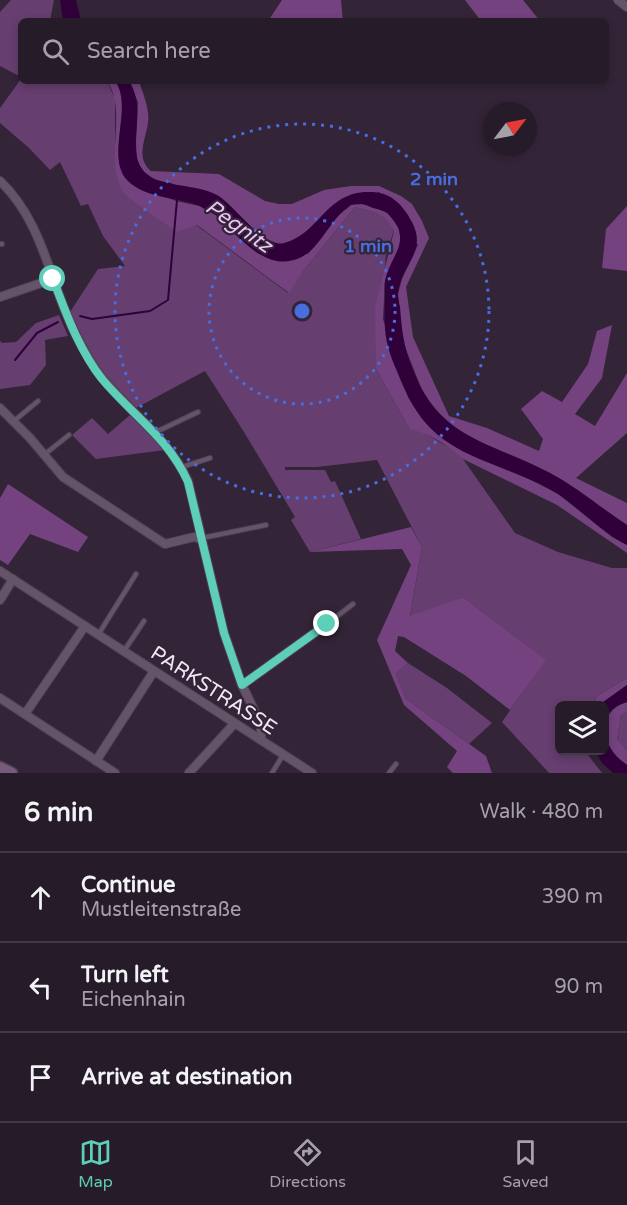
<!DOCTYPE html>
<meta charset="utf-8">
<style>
body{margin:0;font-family:"Varela Round",sans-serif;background:#2e2431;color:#f1f3f6}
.controls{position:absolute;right:18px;bottom:18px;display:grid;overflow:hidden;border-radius:9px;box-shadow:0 3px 9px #0003}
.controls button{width:54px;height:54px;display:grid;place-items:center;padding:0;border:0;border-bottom:2px solid #423946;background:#261b29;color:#f1f3f6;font:30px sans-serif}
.compass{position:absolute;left:483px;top:102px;width:54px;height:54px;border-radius:50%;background:#261b29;box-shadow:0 3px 9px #0003;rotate:58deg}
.stop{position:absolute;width:18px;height:18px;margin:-14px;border:4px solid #5dceb8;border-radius:50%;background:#fff}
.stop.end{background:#5dceb8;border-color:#fff;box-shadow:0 2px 6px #0008}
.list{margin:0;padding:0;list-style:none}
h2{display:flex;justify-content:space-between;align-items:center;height:78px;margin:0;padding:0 24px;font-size:26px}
h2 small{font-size:20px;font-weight:400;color:#a4a1a8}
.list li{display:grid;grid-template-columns:39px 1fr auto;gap:18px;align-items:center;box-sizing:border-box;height:90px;padding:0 24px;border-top:2px solid #423946}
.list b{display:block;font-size:22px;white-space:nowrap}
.list p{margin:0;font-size:20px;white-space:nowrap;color:#a4a1a8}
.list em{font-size:20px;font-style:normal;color:#a4a1a8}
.icon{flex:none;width:33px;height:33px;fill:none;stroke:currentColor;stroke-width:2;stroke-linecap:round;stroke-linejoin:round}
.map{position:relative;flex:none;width:627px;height:773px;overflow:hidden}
.search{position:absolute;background:#261b29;box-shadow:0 3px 9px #0003;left:18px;right:18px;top:18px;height:66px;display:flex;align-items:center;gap:15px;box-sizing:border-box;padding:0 21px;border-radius:9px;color:#a4a1a8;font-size:22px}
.sheet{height:348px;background:#261b29}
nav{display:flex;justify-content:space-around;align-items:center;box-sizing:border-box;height:84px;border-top:2px solid #423946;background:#261b29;font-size:16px;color:#a4a1a8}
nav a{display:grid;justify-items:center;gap:3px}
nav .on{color:#5dceb8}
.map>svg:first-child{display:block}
</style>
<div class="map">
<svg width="627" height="773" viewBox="0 0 627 773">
<rect width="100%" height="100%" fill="#332437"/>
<g fill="#663e6f">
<polygon points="11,0 54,0 50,21 21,21 21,77 0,66 0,12"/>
<path d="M21 79V81H107L115 99V165L288 293 304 270 355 207C373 212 385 213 394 230L386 255 376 369 410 430 421 431 451 449 463 459 515 533 558 552 612 568H627V678L597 696 593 705 560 706V750L585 751 602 773H549L502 722 545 660 463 597 410 617 422 547 377 460 317 467H285V470H325L331 482 335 481 361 539 310 552 291 520 295 517 244 432 205 371 136 408 105 376 85 347 70 312 98 269 125 266 103 236 88 204 81 206 60 162 50 170 29 148 0 123V108Z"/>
<polygon points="59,315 68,336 45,340 46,365 30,385 0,389 0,341 2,343 16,342 36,323"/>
<polygon points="130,415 165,450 96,459 72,435 92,418 108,434"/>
<polygon points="408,663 447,688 492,723 469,744 406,699 396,674"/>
<polygon points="627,711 627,750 617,741 621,715"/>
</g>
<g fill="#74427f">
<polygon points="282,0 341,0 343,21 268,21"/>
<polygon points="465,0 523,0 540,21 481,21"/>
<path d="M107 81H115C131 102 112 144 121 169 122 173 125 177 127 181L176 201 199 206 219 217 231 231 257 252 308 254 338 216 351 205 364 204 388 213 399 228 401 245 385 281 383 319 408 397 422 419 441 437 463 451 531 480 558 494 612 537 627 545V553L557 505 463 459C448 447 430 432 410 430L376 369 375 308 394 231C385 213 373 212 355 207L304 270 289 293 197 225 177 232C166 224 126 198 122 190 104 156 128 112 107 81Z"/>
<path d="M129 81H139C142 91 147 102 148 113 151 133 132 155 151 171L219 174 265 201 279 204H292L324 190 351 186H379L401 196 412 204 422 221 429 238 406 287 413 337 449 416 487 428 539 451 543 439 521 409 542 391 562 402 588 364 597 331 612 325 602 378 575 414 595 426 627 373V433L576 478 627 503V525L550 473 478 441 453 427 435 411 422 390 401 337 398 294 402 279 418 245 379 192 328 210 307 232 295 240 281 245 264 238 247 223 171 183 155 180 143 171 137 161 136 143 138 102Z"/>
<polygon points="627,206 627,271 602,268 606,229"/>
<polygon points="8,484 88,537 78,552 30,534 8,565 0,560 0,498"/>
<polygon points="411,527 422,547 410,616 463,597 546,660 510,710 466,676 404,637 398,636 395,651 408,663 396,674 406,699 486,756 492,773 453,773 447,767 457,751 404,705 377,640 411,565 402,549 310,552"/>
<polygon points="627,678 627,685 599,705 593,706 597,696"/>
<path d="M627 702V711L621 715 617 740 627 750V765C622 761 616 757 612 752 599 733 603 709 627 702Z"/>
</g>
<g fill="#30003a">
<polygon points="60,0 76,0 81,21 63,21"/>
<path d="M115 81H129C148 110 126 145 142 169 154 188 196 183 217 195 235 205 263 249 284 243 321 233 326 190 371 192 378 192 386 194 392 198 401 204 407 213 412 222 428 253 400 265 398 294 398 298 399 303 400 307 402 331 403 342 411 365 438 439 486 440 548 472 576 486 601 508 627 525V545C601 532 582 510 558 494 515 466 453 461 421 417 410 403 403 386 396 369 384 341 384 329 385 299 385 293 384 287 385 281 390 255 414 241 389 215 386 211 379 209 373 208 367 205 358 202 351 205 348 206 347 209 344 210 325 227 317 257 289 261 267 265 247 246 232 231 226 226 222 219 216 215 211 212 205 209 200 206 179 197 146 199 128 181 104 158 135 106 115 81Z"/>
<path d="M627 685V702C591 712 603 749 627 765V773H613L602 763 595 751 604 750V706L599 705Z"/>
</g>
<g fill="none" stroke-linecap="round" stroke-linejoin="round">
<g stroke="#30003a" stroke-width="2">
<polyline points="80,316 92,319 150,311 168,300 177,200"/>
<polyline points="15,360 37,333 58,322"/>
</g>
<defs>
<g id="service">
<polyline points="0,244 2,244"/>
<polyline points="14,421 38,401"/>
<polyline points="156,432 198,412"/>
<polyline points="45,454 69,435"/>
<polyline points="182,467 210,458"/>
<polyline points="202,538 266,525"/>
<polyline points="327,624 353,604"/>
<polyline points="98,635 136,574"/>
<polyline points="124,651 144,621"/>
<polyline points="272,773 283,755"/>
<polyline points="389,773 396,764"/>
</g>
<g id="minor">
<polyline points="618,0 627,7"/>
<path d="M0 181C48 227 50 293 83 348 89 359 95 370 103 379 132 414 169 439 188 481L224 633 242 685 261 724V740"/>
<polyline points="0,297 53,279"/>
<polyline points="0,408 30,438 63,477 165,544 194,537 201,539"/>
<polyline points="0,571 312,773"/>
<polyline points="0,600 13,579"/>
<polyline points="242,685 327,624"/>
<polyline points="0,698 115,773"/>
<polyline points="25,714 85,626"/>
<polyline points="96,761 154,671"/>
<polyline points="189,773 234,724"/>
</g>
<polyline id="secondary" points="0,767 12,773"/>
</defs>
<use href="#service" stroke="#4f4152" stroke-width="6"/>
<use href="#minor" stroke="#4f4152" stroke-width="10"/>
<use href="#secondary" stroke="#4f4152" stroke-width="13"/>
<use href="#service" stroke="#655469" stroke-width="4"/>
<use href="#minor" stroke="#655469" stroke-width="8"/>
<use href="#secondary" stroke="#765b7c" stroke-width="10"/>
</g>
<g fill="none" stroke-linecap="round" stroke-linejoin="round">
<path stroke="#5dceb8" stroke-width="8" d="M53 279C66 313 79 350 102 379 132 415 168 437 188 482L224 633 242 685 327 624"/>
</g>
<g fill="none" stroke="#486dde" stroke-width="3" stroke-dasharray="3 6">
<circle cx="302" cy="311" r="93"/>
<circle cx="302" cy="311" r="187"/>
</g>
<g text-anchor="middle" stroke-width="4.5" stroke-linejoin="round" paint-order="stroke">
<g font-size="20" fill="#f2e8f5" stroke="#332437">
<text transform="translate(214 690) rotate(33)" y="7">PARKSTRASSE</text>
</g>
<g font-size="21" font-style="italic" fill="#eec3f8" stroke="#332437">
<text transform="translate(239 226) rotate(35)" y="7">Pegnitz</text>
</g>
</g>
<circle cx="302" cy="311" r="9" fill="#486dde" stroke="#332437" stroke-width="3"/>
<g font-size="18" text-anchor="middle" font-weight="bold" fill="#486dde" stroke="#332437" stroke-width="4.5" stroke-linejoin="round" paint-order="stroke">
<text x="434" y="185">2 min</text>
<text x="368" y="252">1 min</text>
</g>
</svg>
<div class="controls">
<button><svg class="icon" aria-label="layers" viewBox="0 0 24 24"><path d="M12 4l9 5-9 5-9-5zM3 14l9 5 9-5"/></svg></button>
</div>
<svg class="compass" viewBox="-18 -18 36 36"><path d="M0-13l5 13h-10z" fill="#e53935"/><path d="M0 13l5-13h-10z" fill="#a4a1a8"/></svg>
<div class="stop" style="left:53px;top:279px"></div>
<div class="stop end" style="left:327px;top:624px"></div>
<div class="search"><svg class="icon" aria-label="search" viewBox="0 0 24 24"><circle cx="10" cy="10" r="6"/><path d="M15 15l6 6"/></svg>Search here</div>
</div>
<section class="sheet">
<h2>6 min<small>Walk · 480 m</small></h2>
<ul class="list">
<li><svg class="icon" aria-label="ahead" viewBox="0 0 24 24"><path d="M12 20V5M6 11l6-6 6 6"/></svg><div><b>Continue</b><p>Mustleitenstraße</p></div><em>390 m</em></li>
<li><svg class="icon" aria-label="left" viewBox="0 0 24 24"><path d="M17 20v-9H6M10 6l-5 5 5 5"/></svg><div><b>Turn left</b><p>Eichenhain</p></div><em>90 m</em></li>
<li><svg class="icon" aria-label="arrive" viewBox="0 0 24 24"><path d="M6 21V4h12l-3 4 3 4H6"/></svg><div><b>Arrive at destination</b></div></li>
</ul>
</section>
<nav>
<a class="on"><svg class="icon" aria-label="map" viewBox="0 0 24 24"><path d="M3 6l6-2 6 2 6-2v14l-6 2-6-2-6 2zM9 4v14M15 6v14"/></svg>Map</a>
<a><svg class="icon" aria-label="directions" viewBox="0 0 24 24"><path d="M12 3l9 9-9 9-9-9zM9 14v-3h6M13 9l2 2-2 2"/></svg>Directions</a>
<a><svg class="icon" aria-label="saved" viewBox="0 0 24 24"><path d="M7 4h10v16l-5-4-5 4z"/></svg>Saved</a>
</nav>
